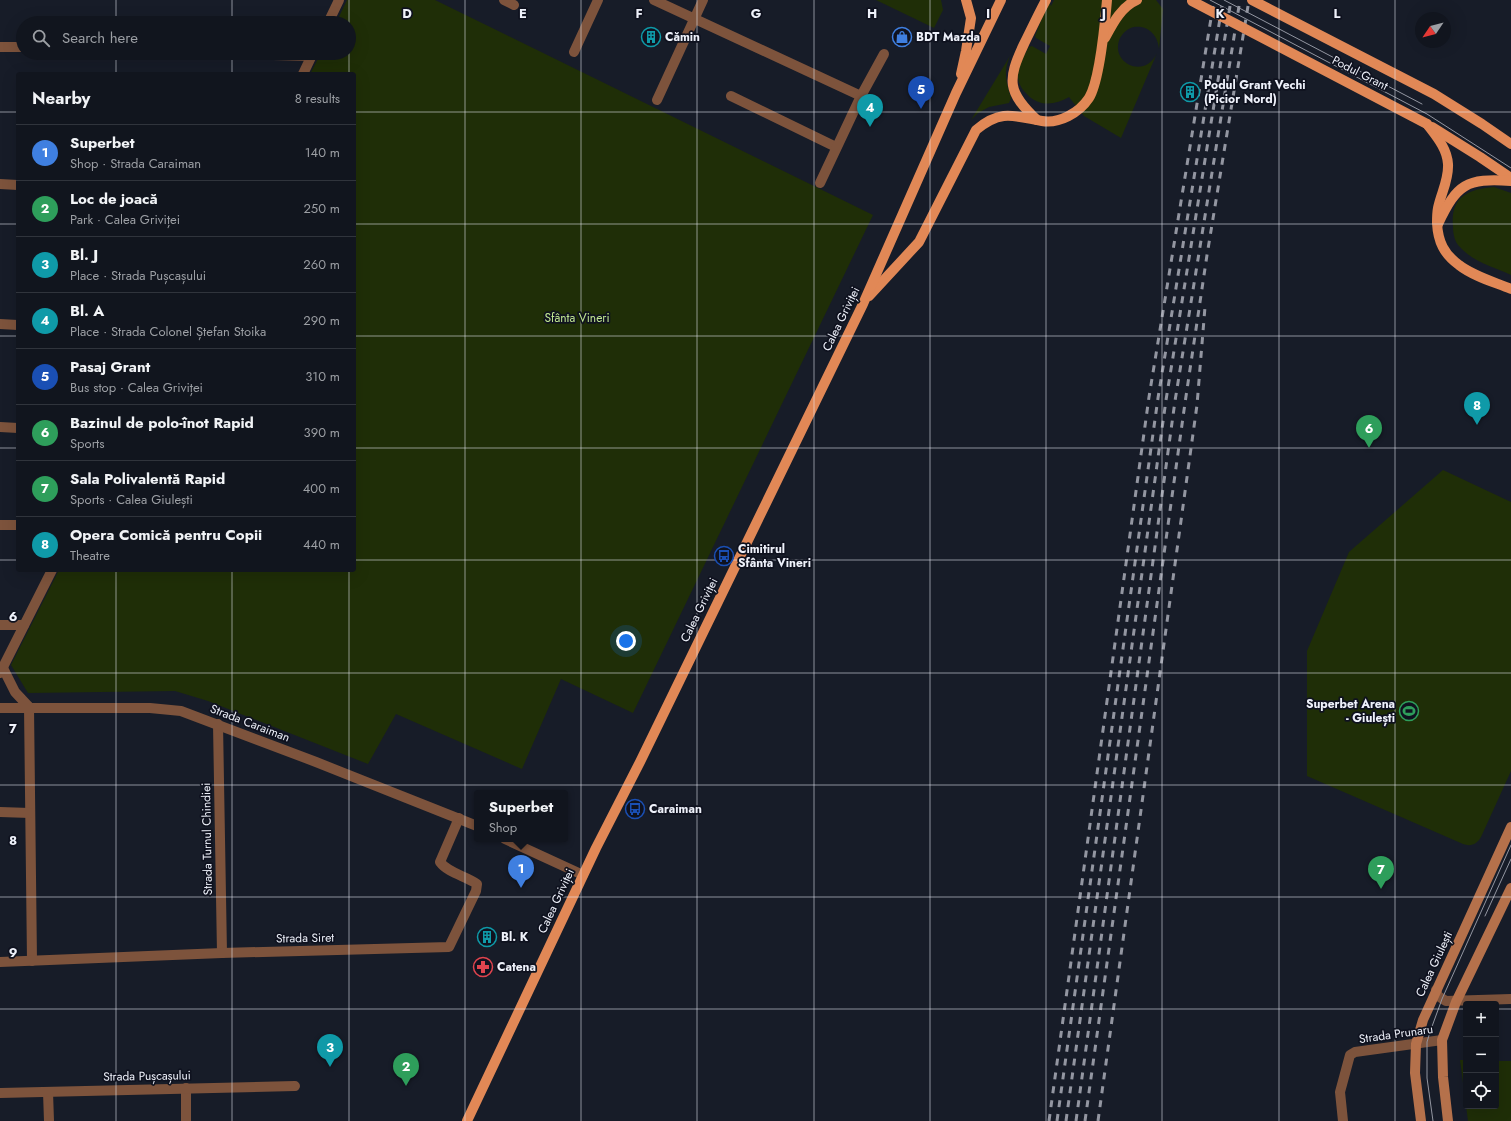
<!DOCTYPE html>
<meta charset="utf-8">
<style>
body{margin:0;font-family:Jost,sans-serif;background:#1a1e27;color:#f1f3f6}
.controls{position:absolute;right:12px;bottom:12px;display:grid;overflow:hidden;border-radius:4px;box-shadow:0 4px 16px #0002}
.controls button{width:36px;height:36px;display:grid;place-items:center;padding:0;border:0;border-bottom:1px solid #30343c;background:#11151e;color:#f1f3f6;font:20px sans-serif}
.compass{position:absolute;left:1415px;top:12px;width:36px;height:36px;border-radius:50%;background:#11151e;box-shadow:0 4px 16px #0002;rotate:235deg}
.you{position:absolute;left:626px;top:641px;width:14px;height:14px;margin:-10px;border:3px solid #fff;border-radius:50%;background:#1a73e8;box-shadow:0 0 0 6px #1a73e833}
.badge{display:grid;place-items:center;width:26px;height:26px;border-radius:50%;background:#c1be40;color:#fff;font-size:13px;font-weight:700}
.pin{position:absolute;translate:-50% -33px;filter:drop-shadow(0 1px 2px #0008)}
.pin::after{content:'';position:absolute;top:21px;width:14px;height:12px;background:inherit;clip-path:polygon(0 0,100% 0,50% 100%)}
.popup{position:absolute;left:474px;top:790px;width:94px;height:52px;box-sizing:border-box;display:grid;place-content:center;border-radius:4px;background:#11151e;filter:drop-shadow(0 1px 3px #0005);font-size:13px;white-space:nowrap;color:#9c9fa4}
.popup b{font-size:15px;color:#f1f3f6}
.popup::after{content:'';position:absolute;left:50%;top:100%;margin-left:-8px;border:8px solid transparent;border-top-color:#11151e}
.list{margin:0;padding:0;list-style:none}
h2{display:flex;justify-content:space-between;align-items:center;height:52px;margin:0;padding:0 16px;font-size:17px}
h2 small{font-size:13px;font-weight:400;color:#9c9fa4}
.list li{display:grid;grid-template-columns:26px 1fr auto;gap:12px;align-items:center;box-sizing:border-box;height:56px;padding:0 16px;border-top:1px solid #30343c}
.list b{display:block;font-size:15px;white-space:nowrap}
.list p{margin:0;font-size:13px;white-space:nowrap;color:#9c9fa4}
.list em{font-size:13px;font-style:normal;color:#9c9fa4}
.icon{flex:none;width:22px;height:22px;fill:none;stroke:currentColor;stroke-width:2;stroke-linecap:round;stroke-linejoin:round}
.map{position:relative;flex:none;width:1511px;height:1121px;overflow:hidden}
.search{position:absolute;background:#11151e;box-shadow:0 4px 16px #0002;left:16px;top:16px;width:340px;height:44px;display:flex;align-items:center;gap:10px;box-sizing:border-box;padding:0 14px;border-radius:22px;color:#9c9fa4;font-size:15px}
.panel{position:absolute;background:#11151e;box-shadow:0 4px 16px #0002;left:16px;top:72px;width:340px;height:500px;border-radius:4px}
.map>svg:first-child{display:block}
</style>
<div class="map">
<svg width="1511" height="1121" viewBox="0 0 1511 1121">
<rect width="100%" height="100%" fill="#171c28"/>
<g fill="#1f2e07">
<polygon points="347,0 435,0 873,215 633,713 561,679 522,769 396,714 368,764 208,701 175,691 28,693 11,665 59,570 354,570 354,74 310,74 321,53 349,53 349,23 336,23"/>
<polygon points="876,0 941,0 943,10 934,28"/>
<path d="M1054 0H1156L1163 9 1159 49C1158 36 1149 25 1134 27 1128 28 1123 33 1120 38 1109 63 1145 80 1157 53L1121 138 1084 116 1069 97C1054 106 1037 107 1025 92 1021 88 1018 82 1018 76 1018 65 1024 56 1029 47L1032 46 1046 54 1050 46 1036 38 1035 36 1049 1 1051 6Z"/>
<path d="M1010 56C1003 71 1006 82 1011 98L1009 103 989 107 978 113 971 120Z"/>
<path d="M1494 187 1511 193V275C1494 267 1473 262 1460 247 1455 243 1453 234 1453 227 1450 197 1468 189 1494 187Z"/>
<path d="M1443 470 1511 502V771L1481 837C1477 844 1471 847 1463 844L1307 776V651L1349 552Z"/>
<polygon points="1460,1060 1466,1060 1466,1106 1496,1106 1496,1061 1511,1061 1511,1121 1468,1121"/>
</g>
<g fill="none" stroke-linecap="round" stroke-linejoin="round">
<g stroke="#7d533c" stroke-width="10">
<polyline points="504,0 514,5"/>
<polyline points="654,0 861,96"/>
<polyline points="0,47 23,47"/>
<polyline points="574,52 598,0"/>
<polyline points="205,53 311,56"/>
<polyline points="731,96 836,147"/>
<polyline points="657,100 703,0"/>
<polyline points="820,183 861,96 884,54"/>
<polyline points="0,184 18,185"/>
<polyline points="0,324 18,325"/>
<polyline points="0,427 18,428"/>
<polyline points="0,525 18,525"/>
<polyline points="0,625 24,625"/>
<polyline points="29,707 32,961"/>
<polyline points="218,724 222,953"/>
<polyline points="0,812 30,813"/>
<path d="M0 962 222 953 449 947 476 891 477 884C466 876 448 873 440 862L459 818"/>
<polyline points="1436,990 1438,996 1446,1001 1511,999"/>
<polyline points="186,1088 186,1121"/>
<polyline points="48,1092 49,1121"/>
<polyline points="0,1093 295,1086"/>
<polyline points="1343,1121 1340,1092 1350,1055 1355,1052 1442,1040"/>
</g>
<g stroke="#7d533c" stroke-width="10">
<polyline points="328,23 339,0"/>
<polyline points="303,74 313,53"/>
<polyline points="3,668 15,692 29,707"/>
<polyline points="0,673 52,570"/>
<polyline points="0,708 150,708 181,711 316,762 477,826"/>
<polyline points="505,839 583,875"/>
</g>
<g stroke="#b5714b" stroke-width="10">
<polyline points="1421,1121 1415,1073 1416,1044 1423,1020 1511,827"/>
<polyline points="1448,1121 1443,1077 1442,1040 1456,1002 1511,888"/>
</g>
<g stroke="#e18856" stroke-width="10">
<polyline points="1252,0 1434,94 1482,124 1511,144"/>
<path d="M1105 38C1113 23 1121 7 1137 0"/>
<polyline points="961,74 966,51 971,18 966,0"/>
<path d="M1037 120C1007 92 1007 80 1024 44 1031 30 1038 15 1046 0"/>
<path d="M1427 124C1436 136 1447 148 1448 164 1449 180 1441 193 1438 208 1437 213 1437 219 1437 223 1438 242 1444 254 1459 265 1473 276 1494 282 1511 289"/>
<polyline points="1432,127 1480,157 1511,178"/>
<path d="M1438 224C1457 184 1466 178 1511 181"/>
<path d="M869 296 919 242 976 130C1001 109 1014 116 1042 121 1059 124 1079 113 1089 98 1100 80 1105 23 1107 0"/>
<polyline points="467,1121 596,848 640,762 863,304 956,93 1001,0"/>
</g>
<g stroke="#9396a1" stroke-width="1">
<polyline points="1210,0 1427,114 1511,168"/>
<polyline points="1224,0 1422,104"/>
<polyline points="1485,916 1511,859"/>
<polyline points="1433,1121 1427,1078 1427,1042 1430,1032 1442,999 1511,845"/>
</g>
<g stroke="#9396a1" stroke-width="3" stroke-dasharray="7 7" stroke-linecap="butt">
<polyline points="1049,1121 1149,397 1214,0"/>
<polyline points="1057,1121 1158,398 1223,0"/>
<polyline points="1066,1121 1166,400 1231,0"/>
<polyline points="1076,1121 1175,401 1240,0"/>
<polyline points="1085,1121 1185,403 1207,255 1249,0"/>
<polyline points="1098,1121 1197,405 1205,307"/>
</g>
<polyline stroke="#e18856" stroke-width="10" points="1192,1 1427,124"/>
</g>
<path fill="none" stroke="#eef1fa" stroke-width="1" stroke-opacity="0.55" d="M116 0V23M232 0V23M349 0V23M465 0V1121M581 0V1121M697 0V1121M814 0V1121M930 0V1121M1046 0V1121M1162 0V1121M1279 0V1121M1395 0V1121M116 53V74M232 53V74M349 53V74M0 112H18M354 112H1511M0 224H18M354 224H1511M0 336H18M354 336H1511M0 448H18M354 448H1511M0 560H18M354 560H1511M116 570V1121M232 570V1121M349 570V1121M0 673H1511M0 785H1511M0 897H1511M0 1009H1466M1496 1009H1511"/>
<defs>
<symbol id="building-ring" viewBox="-11 -11 22 22"><circle r="9.5" fill="#0f121f" stroke="#0f9aa8" stroke-width="1.5"/><path d="M-4-6H4V6H1V3H-1V6H-4ZM-2.5-4.3h1.7v1.8h-1.7ZM.8-4.3h1.7v1.8H.8ZM-2.5-1h1.7V.8h-1.7ZM.8-1h1.7V.8H.8Z" fill="#0f9aa8"/></symbol>
<symbol id="shop-ring" viewBox="-11 -11 22 22"><circle r="9.5" fill="#0f121f" stroke="#3f7fe0" stroke-width="1.5"/><path d="M-5-2.5h2.3a2.7 3.5 0 0 1 5.4 0H5L5.5 6h-11ZM-1.5-2.5h3a1.5 2.3 0 0 0-3 0Z" fill="#3f7fe0"/></symbol>
<symbol id="bus-ring" viewBox="-11 -11 22 22"><circle r="9.5" fill="#0f121f" stroke="#1a4fb4" stroke-width="1.5"/><path d="M-5-6H5V4H4V6H2V4H-2V6H-4V4H-5ZM-3.5-4V0h7V-4ZM-3.5 1.2v1.5H-2V1.2ZM2 1.2v1.5H3.5V1.2Z" fill="#1a4fb4"/></symbol>
<symbol id="stadium-ring" viewBox="-11 -11 22 22"><circle r="9.5" fill="#0f121f" stroke="#2e9e5b" stroke-width="1.5"/><path d="M0-5a6.5 5 0 1 0 0 10a6.5 5 0 1 0 0-10ZM-3.5-1.8h7v3.6h-7Z" fill="#2e9e5b"/></symbol>
<symbol id="pharmacy-ring" viewBox="-11 -11 22 22"><circle r="9.5" fill="#0f121f" stroke="#e0444e" stroke-width="1.5"/><path d="M-2-6h4v4h4v4h-4v4h-4v-4h-4v-4h4Z" fill="#e0444e"/></symbol>
</defs>
<g fill-rule="evenodd">
<use href="#building-ring" x="640" y="26" width="22" height="22"/>
<use href="#shop-ring" x="891" y="26" width="22" height="22"/>
<use href="#building-ring" x="1179" y="81" width="22" height="22"/>
<use href="#bus-ring" x="713" y="545" width="22" height="22"/>
<use href="#stadium-ring" x="1398" y="700" width="22" height="22"/>
<use href="#bus-ring" x="624" y="798" width="22" height="22"/>
<use href="#building-ring" x="476" y="926" width="22" height="22"/>
<use href="#pharmacy-ring" x="472" y="956" width="22" height="22"/>
</g>
<g text-anchor="middle" stroke-width="3.5" stroke-linejoin="round" paint-order="stroke">
<g font-size="12" font-weight="bold" fill="#eef1fa" stroke="#0f121f" text-anchor="start">
<text x="665" y="41">Cămin</text>
<text x="916" y="41">BDT Mazda</text>
<text x="1204" y="89">Podul Grant Vechi<tspan x="1204" dy="14">(Picior Nord)</tspan></text>
<text x="738" y="553">Cimitirul<tspan x="738" dy="14">Sfânta Vineri</tspan></text>
<text x="1395" y="708" text-anchor="end">Superbet Arena<tspan x="1395" dy="14">- Giulești</tspan></text>
<text x="649" y="813">Caraiman</text>
<text x="501" y="941">Bl. K</text>
<text x="497" y="971">Catena</text>
</g>
<g font-size="12" fill="#eef1fa" stroke="#0f121f">
<text transform="translate(1360 73) rotate(27)" y="4">Podul Grant</text>
<text transform="translate(841 319) rotate(-64)" y="4">Calea Griviței</text>
<text transform="translate(699 610) rotate(-64)" y="4">Calea Griviței</text>
<text transform="translate(250 723) rotate(21)" y="4">Strada Caraiman</text>
<text transform="translate(207 839) rotate(-91)" y="4">Strada Turnul Chindiei</text>
<text transform="translate(556 901) rotate(-65)" y="4">Calea Griviței</text>
<text transform="translate(305 938) rotate(-1)" y="4">Strada Siret</text>
<text transform="translate(1434 964) rotate(-65)" y="4">Calea Giulești</text>
<text transform="translate(1396 1034) rotate(-8)" y="4">Strada Prunaru</text>
<text transform="translate(147 1076) rotate(-1)" y="4">Strada Pușcașului</text>
</g>
<g font-size="12" fill="#c1e791" stroke="#0f121f">
<text x="577" y="322">Sfânta Vineri</text>
</g>
</g>
<g font-size="13" text-anchor="middle" font-weight="bold" fill="#eef1fa" stroke="#0f121f" stroke-width="3.5" stroke-linejoin="round" paint-order="stroke">
<text x="407" y="18">D</text>
<text x="523" y="18">E</text>
<text x="639" y="18">F</text>
<text x="756" y="18">G</text>
<text x="872" y="18">H</text>
<text x="988" y="18">I</text>
<text x="1104" y="18">J</text>
<text x="1220" y="18">K</text>
<text x="1337" y="18">L</text>
<text x="13" y="621">6</text>
<text x="13" y="733">7</text>
<text x="13" y="845">8</text>
<text x="13" y="957">9</text>
</g>
</svg>
<div class="controls">
<button>+</button>
<button>−</button>
<button><svg class="icon" aria-label="locate" viewBox="0 0 24 24"><circle cx="12" cy="12" r="6"/><path d="M12 2v4M12 18v4M2 12h4M18 12h4"/></svg></button>
</div>
<svg class="compass" viewBox="-18 -18 36 36"><path d="M0-13l5 13h-10z" fill="#e53935"/><path d="M0 13l5-13h-10z" fill="#9c9fa4"/></svg>
<div class="you"></div>
<div class="pin badge" style="left:521px;top:888px;background:#3f7fe0">1</div>
<div class="popup"><b>Superbet</b>Shop</div>
<div class="pin badge" style="left:406px;top:1086px;background:#2e9e5b">2</div>
<div class="pin badge" style="left:330px;top:1067px;background:#0f9aa8">3</div>
<div class="pin badge" style="left:870px;top:127px;background:#0f9aa8">4</div>
<div class="pin badge" style="left:921px;top:109px;background:#1a4fb4">5</div>
<div class="pin badge" style="left:1369px;top:448px;background:#2e9e5b">6</div>
<div class="pin badge" style="left:1381px;top:889px;background:#2e9e5b">7</div>
<div class="pin badge" style="left:1477px;top:425px;background:#0f9aa8">8</div>
<div class="search"><svg class="icon" aria-label="search" viewBox="0 0 24 24"><circle cx="10" cy="10" r="6"/><path d="M15 15l6 6"/></svg>Search here</div>
<section class="panel">
<h2>Nearby<small>8 results</small></h2>
<ul class="list">
<li><span class="badge" style="background:#3f7fe0">1</span><div><b>Superbet</b><p>Shop · Strada Caraiman</p></div><em>140 m</em></li>
<li><span class="badge" style="background:#2e9e5b">2</span><div><b>Loc de joacă</b><p>Park · Calea Griviței</p></div><em>250 m</em></li>
<li><span class="badge" style="background:#0f9aa8">3</span><div><b>Bl. J</b><p>Place · Strada Pușcașului</p></div><em>260 m</em></li>
<li><span class="badge" style="background:#0f9aa8">4</span><div><b>Bl. A</b><p>Place · Strada Colonel Ștefan Stoika</p></div><em>290 m</em></li>
<li><span class="badge" style="background:#1a4fb4">5</span><div><b>Pasaj Grant</b><p>Bus stop · Calea Griviței</p></div><em>310 m</em></li>
<li><span class="badge" style="background:#2e9e5b">6</span><div><b>Bazinul de polo-înot Rapid</b><p>Sports</p></div><em>390 m</em></li>
<li><span class="badge" style="background:#2e9e5b">7</span><div><b>Sala Polivalentă Rapid</b><p>Sports · Calea Giulești</p></div><em>400 m</em></li>
<li><span class="badge" style="background:#0f9aa8">8</span><div><b>Opera Comică pentru Copii</b><p>Theatre</p></div><em>440 m</em></li>
</ul>
</section>
</div>
